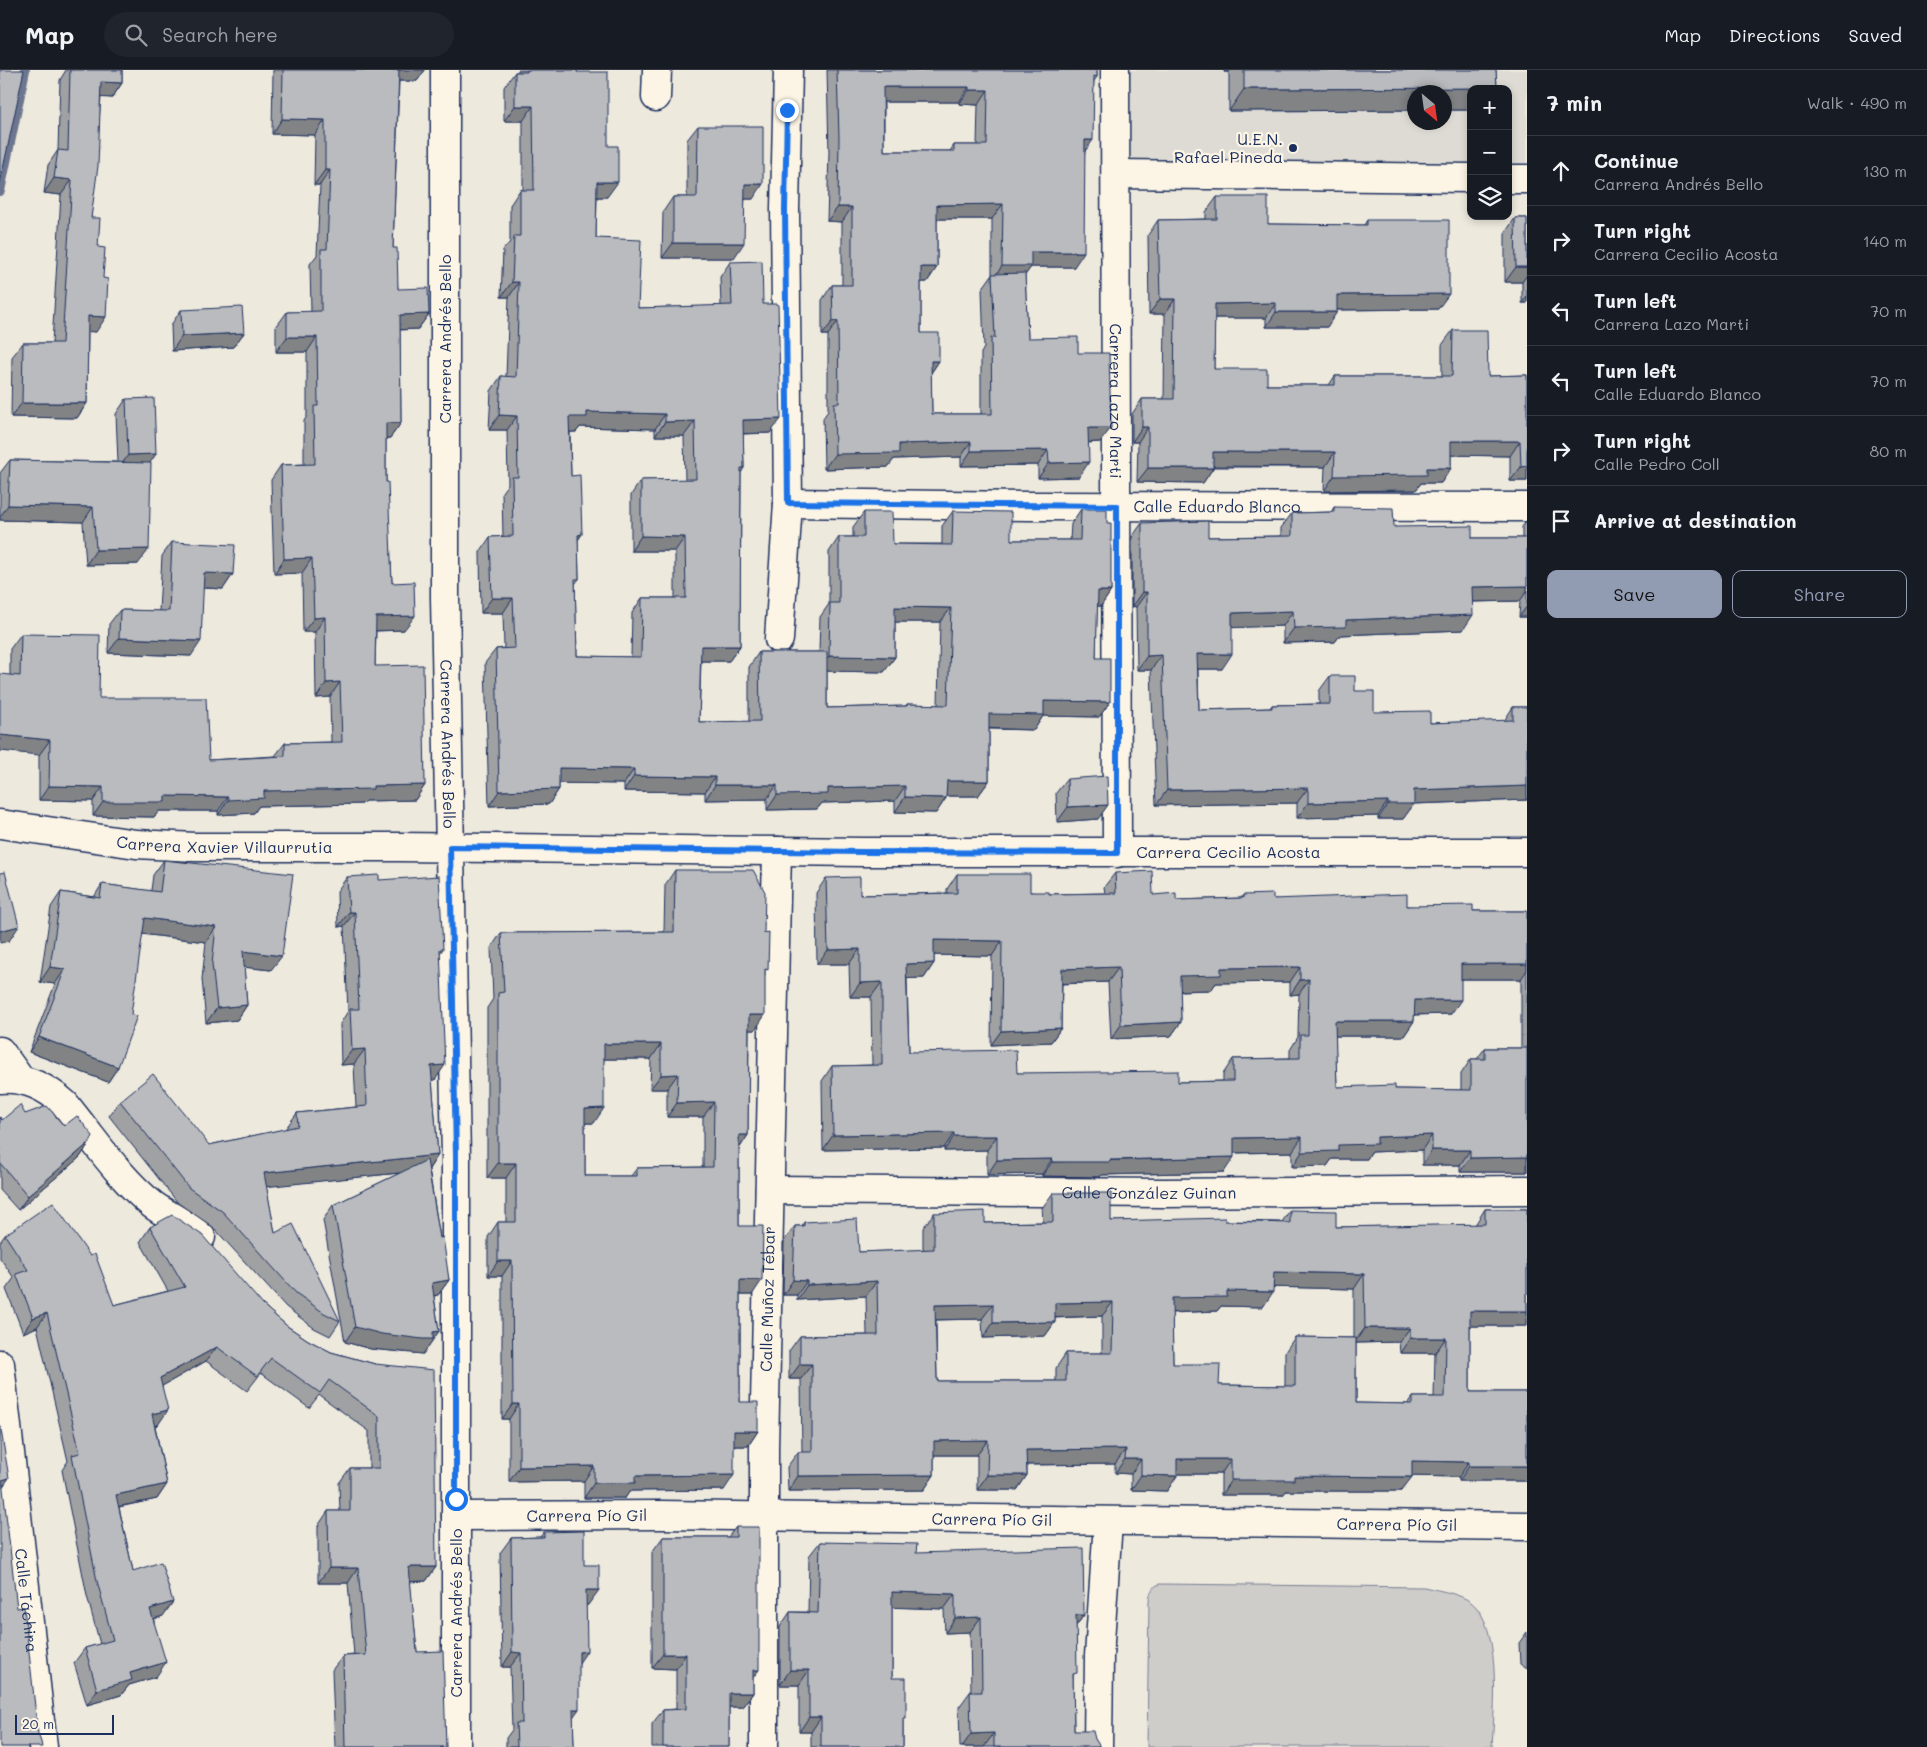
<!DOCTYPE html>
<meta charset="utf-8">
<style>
body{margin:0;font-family:Mali,sans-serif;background:#20242c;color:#f1f3f6}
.controls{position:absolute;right:15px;top:15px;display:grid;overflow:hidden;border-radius:10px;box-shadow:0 2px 8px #0003}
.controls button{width:45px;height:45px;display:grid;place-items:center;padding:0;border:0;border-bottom:1px solid #363941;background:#171b24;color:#f1f3f6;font:25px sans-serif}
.compass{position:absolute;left:1407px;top:15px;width:45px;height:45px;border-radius:50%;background:#171b24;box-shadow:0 2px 8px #0003;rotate:151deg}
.scale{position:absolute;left:15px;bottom:12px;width:99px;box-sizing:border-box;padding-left:5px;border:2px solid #1b2f5e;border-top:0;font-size:14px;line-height:18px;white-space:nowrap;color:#1b2f5e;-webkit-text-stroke:4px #fcf5e5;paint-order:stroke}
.stop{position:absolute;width:15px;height:15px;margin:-11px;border:4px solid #1a73e8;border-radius:50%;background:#fff}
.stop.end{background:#1a73e8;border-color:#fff;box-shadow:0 1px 5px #0008}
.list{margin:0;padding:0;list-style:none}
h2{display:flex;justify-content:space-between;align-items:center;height:65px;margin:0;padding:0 20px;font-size:21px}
h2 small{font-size:16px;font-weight:400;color:#9ea1a6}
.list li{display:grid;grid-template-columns:32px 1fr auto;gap:15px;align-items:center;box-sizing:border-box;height:70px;padding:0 20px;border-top:1px solid #363941}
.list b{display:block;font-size:19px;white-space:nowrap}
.list p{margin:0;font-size:16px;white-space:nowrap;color:#9ea1a6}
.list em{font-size:16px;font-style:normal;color:#9ea1a6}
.actions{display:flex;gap:10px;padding:15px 20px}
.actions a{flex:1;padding:11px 0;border:1px solid #919bb2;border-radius:10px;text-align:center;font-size:18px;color:#919bb2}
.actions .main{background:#919bb2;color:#111}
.icon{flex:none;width:28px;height:28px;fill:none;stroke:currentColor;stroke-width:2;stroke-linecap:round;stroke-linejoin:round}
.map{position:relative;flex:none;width:1527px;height:1677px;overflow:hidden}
header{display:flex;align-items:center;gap:30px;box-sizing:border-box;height:70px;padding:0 25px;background:#171b24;border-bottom:1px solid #363941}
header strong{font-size:24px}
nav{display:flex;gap:28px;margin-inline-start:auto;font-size:18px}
.search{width:350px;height:45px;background:#20242c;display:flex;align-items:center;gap:12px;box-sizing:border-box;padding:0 18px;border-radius:28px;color:#9ea1a6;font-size:19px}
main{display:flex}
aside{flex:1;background:#171b24}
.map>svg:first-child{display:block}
</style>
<header>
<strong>Map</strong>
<div class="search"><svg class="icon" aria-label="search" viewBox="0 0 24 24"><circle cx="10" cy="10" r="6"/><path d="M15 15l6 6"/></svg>Search here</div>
<nav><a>Map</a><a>Directions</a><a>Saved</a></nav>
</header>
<main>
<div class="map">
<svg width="1527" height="1677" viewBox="0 0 1527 1677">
<rect width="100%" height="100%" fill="#eee9dd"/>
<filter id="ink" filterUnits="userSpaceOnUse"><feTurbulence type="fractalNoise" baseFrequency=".02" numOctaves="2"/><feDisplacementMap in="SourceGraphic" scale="10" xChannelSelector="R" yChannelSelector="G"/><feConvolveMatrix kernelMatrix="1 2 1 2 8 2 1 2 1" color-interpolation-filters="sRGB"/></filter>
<g filter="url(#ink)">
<path fill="#dedbd4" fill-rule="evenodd" d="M1115 0H1527V109H1508V19H1471V108L1116 104ZM1414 22H1444V52H1414Z"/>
<path fill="#cfcdca" stroke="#757e94" d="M1160 1514 1424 1517C1440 1521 1467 1524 1477 1538 1501 1567 1494 1641 1492 1677H1147L1149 1532C1150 1523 1151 1517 1160 1514Z"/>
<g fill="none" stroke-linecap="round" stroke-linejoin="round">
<polyline stroke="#6c778f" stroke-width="10" points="0,121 25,0"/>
<defs>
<g id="minor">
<path id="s1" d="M445 0V528L456 1087V1677"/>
<path id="s2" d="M1115 0 1117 783"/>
<polyline points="656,27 657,0"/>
<polyline points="1116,104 1471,108"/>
<polyline points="1508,109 1527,109"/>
<path id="s3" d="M788 433 1028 436 1527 437"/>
<polyline points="779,569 788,433 785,139 788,0"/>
<path id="s4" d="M0 754 136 774 195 777H397L864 782H1527"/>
<polyline points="0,981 20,1009"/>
<path d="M0 1009C26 1007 46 1017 65 1034 92 1067 120 1109 153 1135 168 1146 186 1153 201 1167"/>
<path id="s5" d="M770 1120 1165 1123 1527 1120"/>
<path id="s6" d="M0 1294 43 1677"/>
<path id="s7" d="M456 1446 661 1445 1527 1456"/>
<path id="s8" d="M764 1677V1379L777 781"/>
<polyline points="1098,1677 1099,1586 1108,1452"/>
</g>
</defs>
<use href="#minor" stroke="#1b2f5e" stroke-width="31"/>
<use href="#minor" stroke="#fcf5e5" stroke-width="28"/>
</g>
<g fill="#a0a1a3" stroke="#1b2f5e" fill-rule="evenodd">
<polygon points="66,0 122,0 122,13 112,28 101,27 91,148 98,177 96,262 88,261 87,333 77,348 11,347 12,287 23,273 52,273 61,125 44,123 48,95 58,80 60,10"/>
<polygon points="273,0 425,0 417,11 399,11 393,178 398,219 429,244 418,259 400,260 401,353 390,368 386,368 386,412 392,513 404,560 376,561 375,596 425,715 415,730 365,731 362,734 259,736 254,743 218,745 218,741 159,741 154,747 93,746 93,731 39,730 39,685 10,605 10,579 21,564 99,628 209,690 275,686 285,673 331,672 330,627 316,628 315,562 303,562 302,503 274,504 271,410 281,395 304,394 304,351 307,346 307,282 276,282 276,257 287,242 311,242 310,194 317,185 320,115 314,115 315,65 272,64"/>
<path d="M518 0H577L607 127H597L596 168 638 238 721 236 720 207 730 192 763 234 770 363 743 364 744 398 741 403 740 576 729 591H701L699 652H749V597L759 582H819L820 547 829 534V482L839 467H853V457L864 442 893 474H942V456L953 441 1011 470H1070L1071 454 1081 439 1107 453 1111 521 1101 536H1097L1096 588 1110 632 1099 647 1043 646 1034 660 989 659V711L978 726H946V728L936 743 895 742V731L822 733 817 739 767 740V729L705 730V722L624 721V714L559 713V719L549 734 489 736 485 593 496 579 504 578 503 543H481L480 482 490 467H503L502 422 508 414 507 360H489L491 321 501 306 506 307 509 227H501L503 180 510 172V135L520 120H523V51H504V17L515 2H518ZM580 357 655 359V366H684L685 410H641L631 425V481H675V528H642L632 543 631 587 577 586 575 514 579 509 578 470 582 464 571 406 570 362H576ZM895 552H940L938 635 907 634 906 636 827 638V601L884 602 895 587Z"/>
<path d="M827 0H1097V7L1094 11 1085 81 1074 197H1031L1025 205 1028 268 1078 283 1100 372 1088 373 1079 407 1038 408V395L961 396V387L894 389 888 397 824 399 823 348 828 341V265H822V230L832 215H842V152L827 151 829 82ZM884 32H959V34L978 35 977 75H954L950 81H884ZM937 149H992V205L982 219 984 278 981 283V344H932L931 303 939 291 921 263V212H927L937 197Z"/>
<polygon points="1224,0 1496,0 1497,18 1496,19 1471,19 1471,40 1444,40 1414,22 1414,40 1229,41 1229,2 1224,2"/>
<polygon points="698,56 753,129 745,129 734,188 662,188 663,142 673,127 687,127 687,70"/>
<polygon points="1217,127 1268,154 1364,155 1367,150 1438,239 1337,240 1327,257 1266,257 1266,248 1214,248 1214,299 1267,315 1329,315 1335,306 1442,306 1442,275 1453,260 1488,306 1527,305 1527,411 1510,411 1510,386 1451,385 1451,398 1441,413 1421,413 1416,420 1324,421 1325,397 1213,397 1213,398 1203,413 1137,412 1138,372 1132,372 1132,344 1142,329 1164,329 1165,244 1149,244 1148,165 1158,150 1206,149 1206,142"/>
<polygon points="1515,148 1527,148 1527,233 1522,233 1522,212 1505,212 1505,163"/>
<polygon points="181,240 244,263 233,277 172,281 171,255"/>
<polygon points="126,329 150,393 138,494 86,495 83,452 0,450 0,403 10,390 118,392 116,344"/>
<polygon points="1334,437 1394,457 1472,468 1522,468 1522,457 1527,450 1527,547 1519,547 1520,531 1473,532 1463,560 1340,565 1335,572 1283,573 1283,556 1232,557 1222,599 1198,599 1199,640 1270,638 1272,635 1319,634 1319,621 1330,606 1355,621 1374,642 1430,653 1504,651 1513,637 1527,637 1527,730 1414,734 1403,749 1378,749 1378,746 1297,748 1297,733 1156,735 1151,600 1137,600 1136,537 1132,536 1132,467 1142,453 1208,467 1281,466 1281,458 1292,443 1331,442"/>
<polygon points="172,472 233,504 223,519 203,518 191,586 108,583 109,554 120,540 159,541 162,486"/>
<polygon points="1067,709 1098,749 1057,752 1056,723"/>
<polygon points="164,790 271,900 244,897 247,935 237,950 206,953 202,909 206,872 142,864 118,997 108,1012 29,982 55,914 40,912 51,837 61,822 94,827 102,814 151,821 153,805"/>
<path d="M675 800 764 863 765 904 755 960H749L748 1065 739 1079V1156L752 1225H740V1332L758 1361 748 1376H734L724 1420 630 1421 625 1428H584V1411L509 1412V1349H502V1206H488V1167L498 1152H506V1108H487V938L493 929 491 878 501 863 664 862 665 815ZM604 989H651L650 1019H667V1047H703V1097L637 1098 631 1106H585V1053H594Z"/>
<path d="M1115 803 1153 825 1176 830 1241 828 1243 825 1273 829 1407 836 1473 841H1527V1102H1460V1095H1422V1080L1371 1082 1367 1089H1332L1327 1096 1292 1097V1082L1234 1083 1224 1102 1101 1105 1100 1107 1042 1106V1104L987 1105V1080L944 1081V1078L823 1080 822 1011 832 996 872 995 871 927H850L849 894H817L816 823 826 808 860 825 947 823V819L957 804 1030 822 1049 824 1105 823 1104 817ZM934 885 992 886 991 975 1051 972 1061 958 1062 914 1108 912 1111 969 1171 966 1181 952 1180 921 1211 920 1216 913 1290 912V925L1299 924 1298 967 1290 980V988L1233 989 1223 1004V1011L1178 1012 1017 1003 909 982 907 908H924L934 893ZM1461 909H1521V978H1485L1477 989H1471L1461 1004V1020L1395 1019 1337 1017 1335 966H1404L1414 951V945L1451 944Z"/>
<polygon points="347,807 379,810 443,879 440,883 435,1010 432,1010 438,1085 429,1099 440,1168 449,1210 438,1225 434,1226 439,1261 423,1284 413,1283 371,1279 345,1272 323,1150 333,1135 400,1103 266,1116 275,1163 340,1251 330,1266 314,1258 286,1237 213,1157 178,1133 109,1046 120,1031 209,1075 286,1059 286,1058 297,1043 356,1037 354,994 341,995 340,954 348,941 344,856 338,857 337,821"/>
<polygon points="25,1044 64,1056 90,1072 80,1087 18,1140 0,1120 0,1047 2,1050"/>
<path d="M1053 1123 1111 1151H1225L1282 1152 1290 1140 1336 1157 1475 1155 1485 1139H1527V1256H1470V1322H1527V1411H1459V1407L1412 1406 1401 1421H1286L1283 1425H1221V1404H1177L1167 1421 1131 1420V1404L1115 1403V1394L1027 1395V1405L1017 1420H977V1385H934V1405L924 1420 788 1421 787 1397 798 1382H802L801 1309H789V1281L800 1266 867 1265 866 1226 797 1230V1225H783L784 1171 795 1156H802L804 1152 859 1182 923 1180V1158L934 1143 985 1153 1043 1152 1042 1138ZM1273 1217 1354 1219V1268L1295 1267 1285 1282V1316L1219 1315 1173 1294 1172 1243 1217 1241 1221 1236 1263 1237ZM1102 1246V1283H1066L1056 1298V1311H937L936 1250 982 1249 983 1268 1045 1266 1055 1252V1248ZM1399 1272 1400 1283H1435L1434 1327H1413L1408 1334 1356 1333V1273Z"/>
<polygon points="150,1157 263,1235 287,1256 308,1270 331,1282 375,1294 436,1497 426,1511 410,1512 417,1582 446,1677 335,1677 332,1600 343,1586 354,1585 348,1513 318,1513 318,1456 328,1441 340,1441 339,1413 350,1398 369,1398 369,1361 319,1325 309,1338 261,1303 247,1321 206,1291 162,1316 158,1355 155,1356 167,1414 157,1429 119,1437 133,1501 163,1546 154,1549 156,1607 129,1615 121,1625 87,1635 74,1593 85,1578 100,1574 87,1526 62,1400 68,1391 37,1257 23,1263 6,1219 14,1208 0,1188 0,1172 5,1165 114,1235 168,1221 140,1172"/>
<polygon points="736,1457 753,1608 753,1623 742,1637 729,1637 729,1677 652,1677 652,1654 663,1640 676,1639 676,1599 652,1598 652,1482 663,1467 728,1467"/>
<polygon points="544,1462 584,1495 588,1535 586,1535 579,1593 573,1647 574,1677 506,1677 506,1668 512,1660 510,1597 502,1597 500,1483 511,1468 540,1467"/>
<polygon points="820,1472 916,1483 1084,1545 1076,1556 1073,1609 1074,1661 1095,1669 1099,1677 960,1677 959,1637 970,1622 971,1622 970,1562 945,1563 944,1539 892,1537 892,1608 903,1651 903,1677 811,1677 811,1662 799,1662 799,1615 780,1615 780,1557 790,1542 808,1542 809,1486"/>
<polygon points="1527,1562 1527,1599 1520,1594 1519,1573"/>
</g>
<g fill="#828385" stroke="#1b2f5e">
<polygon points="396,0 425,0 417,11 389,11"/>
<polygon points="1226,0 1230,0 1229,2 1224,2"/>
<polygon points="101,12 122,13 112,28 91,27"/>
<polygon points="883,17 969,17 959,32 873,32"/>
<polygon points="1497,18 1496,19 1471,19 1471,40 1444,40 1444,22 1414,22 1414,40 1229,41 1244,19"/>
<polygon points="969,20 988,20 978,35 959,34"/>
<polygon points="515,36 533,36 523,51 504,51"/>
<polygon points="282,49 325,50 315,65 272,64"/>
<polygon points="1085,70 1093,70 1083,84"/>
<polygon points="325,100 330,100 320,115 314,115"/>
<polygon points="54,108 72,110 61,125 44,123"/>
<polygon points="597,112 618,112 607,127 586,127"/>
<polygon points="745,114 763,114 753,129 734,129"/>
<polygon points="1003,134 992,149 927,149 937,135"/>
<polygon points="838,137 852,137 842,152 827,151"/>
<polygon points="673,173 744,173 734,188 662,188"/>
<polygon points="1031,182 1084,182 1074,197 1031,197 1021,211 993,209 1002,196"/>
<polygon points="921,197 937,197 927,212 911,212"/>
<polygon points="1516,197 1527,197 1527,205 1522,212 1505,212"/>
<polygon points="512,212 519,212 509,227 501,227"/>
<polygon points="1449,224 1438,239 1327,240 1337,225"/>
<polygon points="1527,226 1527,233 1522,233"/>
<polygon points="1160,229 1175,229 1165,244 1149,244"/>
<polygon points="1276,233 1266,248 1204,248 1215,234"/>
<polygon points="1276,242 1337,242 1327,257 1266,257"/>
<polygon points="429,244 418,259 390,260 400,245"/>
<polygon points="88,246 106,247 96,262 78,261"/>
<polygon points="833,251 838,251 828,265 822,265"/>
<polygon points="244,263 233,277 172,281 182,266"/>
<polygon points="287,267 317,267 307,282 276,282"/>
<polygon points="931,291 939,291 929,306"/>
<polygon points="22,333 87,333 77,348 11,347"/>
<polygon points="587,342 665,344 655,359 580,357 576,362 559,362 569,347"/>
<polygon points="499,345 517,346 507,360 489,360"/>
<polygon points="781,349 770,363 732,364 743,350"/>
<polygon points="695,351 684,366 655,366 665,352"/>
<polygon points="386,353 401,353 390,368 376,368"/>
<polygon points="1142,357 1148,357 1138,372 1132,372"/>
<polygon points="1088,358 1111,358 1100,372 1078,373"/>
<polygon points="1451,371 1520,371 1510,386 1441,385"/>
<polygon points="971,372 961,387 894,389 888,397 824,399 835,384 899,374"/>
<polygon points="1048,380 1038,395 961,396 971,381"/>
<polygon points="1213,382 1335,382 1325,397 1203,396"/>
<polygon points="156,384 146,399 118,400 128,385"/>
<polygon points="1089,392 1079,407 1038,408 1049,393"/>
<polygon points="1527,396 1527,411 1510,411 1521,397"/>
<polygon points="1148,398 1213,398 1203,413 1137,412"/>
<polygon points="1427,398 1451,398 1441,413 1421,413 1416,420 1324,421 1334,406"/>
<polygon points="8,435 93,437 83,452 0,450 0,447"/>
<polygon points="582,464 572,479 578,465"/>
<polygon points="641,466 685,467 675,481 631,481"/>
<polygon points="149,479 138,494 86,495 96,480"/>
<polygon points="312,488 302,503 274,504 284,489"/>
<polygon points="204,503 233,504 223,519 193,517"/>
<polygon points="1527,516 1527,521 1520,531 1462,532 1472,517"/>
<polygon points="1098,521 1111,521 1101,536 1087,536"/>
<polygon points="1142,522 1147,522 1136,537 1132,536"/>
<polygon points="492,528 513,528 503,543 481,543"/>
<polygon points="1527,536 1527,547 1519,547"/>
<polygon points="895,537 951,538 940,552 884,552"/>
<polygon points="1293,541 1283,556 1222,558 1232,543"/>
<polygon points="1473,545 1463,560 1340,565 1335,572 1283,573 1294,558 1346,550"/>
<polygon points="415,546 404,560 366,561 376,547"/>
<polygon points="325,547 315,562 303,562 314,548"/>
<polygon points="119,568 201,571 191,586 108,583"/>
<polygon points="701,576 740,576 729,591 691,591"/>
<polygon points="1197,584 1232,584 1222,599 1187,599"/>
<polygon points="1162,585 1151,600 1137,600 1147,586"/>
<polygon points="829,586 895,587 884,602 819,601"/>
<polygon points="340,612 330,627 316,628 326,613"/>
<polygon points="1044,631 1110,632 1099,647 1043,646 1034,660 979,658 989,644"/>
<polygon points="0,665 50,670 39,685 0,681"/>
<polygon points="559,698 634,699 624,714 549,713"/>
<polygon points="634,706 715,707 705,722 624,721"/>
<polygon points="947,711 989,711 978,726 936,726"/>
<polygon points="425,715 415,730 365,731 362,734 259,736 254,743 218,745 228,730 264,721 373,716"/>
<polygon points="715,715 777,715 767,729 705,730"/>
<polygon points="49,716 103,717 93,731 39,730"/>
<polygon points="905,716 895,731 822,733 817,739 767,740 777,725 828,718"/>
<polygon points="1527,716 1527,730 1410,734 1414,734 1403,749 1378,749 1388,734 1414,720"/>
<polygon points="1308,718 1297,733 1156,735 1167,720"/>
<polygon points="559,719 549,734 489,736 499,721"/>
<polygon points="165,726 228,727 218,741 159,741 154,747 93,746 103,732"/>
<polygon points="905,727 946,728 936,743 895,742"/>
<polygon points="1388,731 1378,746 1297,748 1308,733"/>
<polygon points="1108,735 1098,749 1057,752 1068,737"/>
<polygon points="349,842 355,842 344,856 338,857"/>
<polygon points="145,848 216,857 206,872 134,863"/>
<polygon points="19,856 9,871 0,873 0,861"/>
<polygon points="934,870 1002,871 992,886 923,885"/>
<polygon points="860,879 849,894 817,894 828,880"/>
<polygon points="243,881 282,886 271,900 232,896"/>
<polygon points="934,893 924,908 896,909 906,894"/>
<polygon points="1461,894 1527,894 1527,900 1521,909 1451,909"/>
<polygon points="50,897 65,899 55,914 40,912"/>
<polygon points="1119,897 1108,912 1051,914 1062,899"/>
<polygon points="1300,897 1290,912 1216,913 1211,920 1169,921 1180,906 1221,898"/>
<polygon points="1309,909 1299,924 1290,925 1300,910"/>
<polygon points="882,912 871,927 850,927 860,913"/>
<polygon points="1415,930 1461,930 1451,944 1404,945"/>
<polygon points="247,935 237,950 206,953 217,938"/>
<polygon points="749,945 765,945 755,960 739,960"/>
<polygon points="1335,951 1414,951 1404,966 1325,966"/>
<polygon points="1181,952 1171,966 1111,969 1121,955"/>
<polygon points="1061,958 1051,972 991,975 1001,961"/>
<polygon points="39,967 118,997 108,1012 29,982"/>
<polygon points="604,974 661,974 651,989 593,989"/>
<polygon points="365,979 354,994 341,995 352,980"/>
<polygon points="445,995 435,1010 420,1011 431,996"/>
<polygon points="678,1004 667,1019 650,1019 661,1005"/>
<polygon points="714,1032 703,1047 667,1047 677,1033"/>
<polygon points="604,1038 594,1053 574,1053 585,1039"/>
<polygon points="954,1063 944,1078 823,1080 833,1065"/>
<polygon points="739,1065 748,1065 738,1080"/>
<polygon points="1432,1065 1422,1080 1371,1082 1367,1089 1332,1089 1327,1096 1292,1097 1302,1082 1377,1067"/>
<polygon points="954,1066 997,1066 987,1080 944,1081"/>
<polygon points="1302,1067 1292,1082 1224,1083 1234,1068"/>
<polygon points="90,1072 80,1087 18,1140 28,1126"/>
<polygon points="1432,1080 1470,1080 1460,1095 1422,1095"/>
<polygon points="438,1085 428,1100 254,1118 264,1103"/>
<polygon points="1234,1087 1224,1102 1101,1105 1100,1107 1042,1106 1052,1092"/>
<polygon points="1527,1087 1527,1102 1460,1102 1470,1088"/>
<polygon points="1052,1089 1042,1104 987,1105 997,1090"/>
<polygon points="498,1093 516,1093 506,1108 487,1108"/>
<polygon points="498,1191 512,1191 502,1206 488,1206"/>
<polygon points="1274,1202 1364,1204 1354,1219 1263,1217"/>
<polygon points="449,1210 438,1225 422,1227 432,1213"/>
<polygon points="740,1210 762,1210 752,1225 729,1225"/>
<polygon points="793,1210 807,1211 797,1225 783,1225"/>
<polygon points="877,1211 866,1226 797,1230 807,1215"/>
<polygon points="1227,1221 1273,1222 1263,1237 1221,1236 1217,1241 1161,1243 1172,1228"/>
<polygon points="1113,1232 1102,1246 1044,1248 1055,1233"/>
<polygon points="993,1234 982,1249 925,1250 935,1235"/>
<polygon points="1470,1241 1527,1241 1527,1256 1460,1256"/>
<polygon points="47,1243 37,1257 23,1263 33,1248"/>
<polygon points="1055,1252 1045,1266 983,1268 993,1253"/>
<polygon points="355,1257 433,1262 439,1261 423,1284 413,1283 371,1279 345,1272"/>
<polygon points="1365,1258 1410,1258 1399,1272 1354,1273"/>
<polygon points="1410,1268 1446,1268 1435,1283 1400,1283"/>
<polygon points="217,1277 206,1291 150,1323 160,1308"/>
<polygon points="800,1294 812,1294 801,1309 789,1309"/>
<polygon points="513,1334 519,1334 509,1349 502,1349"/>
<polygon points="168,1340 158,1355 142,1359 152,1344"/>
<polygon points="734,1361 758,1361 748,1376 723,1376"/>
<polygon points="988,1370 977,1385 924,1385 934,1371"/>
<polygon points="1126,1379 1115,1394 1016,1395 1026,1380"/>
<polygon points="1125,1389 1141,1389 1131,1404 1115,1403"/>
<polygon points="1177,1389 1231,1389 1221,1404 1167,1404"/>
<polygon points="1412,1391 1469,1392 1459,1407 1402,1406"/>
<polygon points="594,1396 584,1411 509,1412 519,1397"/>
<polygon points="1469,1396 1527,1396 1527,1411 1459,1411"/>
<polygon points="734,1405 724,1420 630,1421 625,1428 584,1428 594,1413 635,1406"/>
<polygon points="934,1405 924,1420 788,1421 798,1406"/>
<polygon points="987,1405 1027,1405 1017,1420 977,1420"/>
<polygon points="1141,1405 1177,1406 1167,1421 1131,1420"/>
<polygon points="1294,1406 1412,1407 1401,1421 1286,1421 1283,1425 1221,1425 1231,1410"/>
<polygon points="9,1408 0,1421 2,1410"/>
<polygon points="167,1414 157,1429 106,1439 116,1425"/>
<polygon points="409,1497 436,1497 426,1511 398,1512"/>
<polygon points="329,1498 358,1498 348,1513 318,1513"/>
<polygon points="586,1520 599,1520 588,1535 576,1535"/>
<polygon points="892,1522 955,1524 944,1539 882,1537"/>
<polygon points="173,1532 163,1546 140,1553 150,1539"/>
<polygon points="1076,1545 1084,1545 1073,1560"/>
<polygon points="981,1547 970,1562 945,1563 955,1548"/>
<polygon points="587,1581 577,1596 579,1582"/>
<polygon points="512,1582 521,1583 510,1597 502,1597"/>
<polygon points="663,1584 686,1584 676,1599 652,1598"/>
<polygon points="166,1592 156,1607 129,1615 121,1625 87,1635 97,1620 130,1603"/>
<polygon points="753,1600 759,1600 748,1614"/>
<polygon points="790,1600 809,1600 799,1615 780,1615"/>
<polygon points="729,1623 753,1623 742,1637 719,1637"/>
<polygon points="573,1639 579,1639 569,1653"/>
<polygon points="809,1647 821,1647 811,1662 799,1662"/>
<polygon points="994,1663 984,1677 962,1677 971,1664"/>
</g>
<g fill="#babbbe" stroke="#1b2f5e" fill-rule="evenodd">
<polygon points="0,0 24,0 0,113"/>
<polygon points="70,0 122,0 122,13 101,12 98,96 91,148 100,148 98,177 105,178 103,208 108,209 106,247 88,246 87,333 22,333 23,273 62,273 72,110 54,108 58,80 68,81"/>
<polygon points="283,0 399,0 393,178 397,178 398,219 428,218 429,244 400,245 401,353 386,353 386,412 388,412 392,513 414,512 415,546 376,547 375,596 423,595 425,715 373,716 373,719 264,721 264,728 228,730 228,727 165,726 165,732 103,732 103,717 49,716 50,670 0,665 0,604 20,606 21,564 100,565 99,628 206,628 209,690 285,686 285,673 342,672 340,612 326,613 325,547 314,548 312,488 284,489 281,395 315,394 314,336 318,336 317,267 287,267 287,242 321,241 321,179 327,179 330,100 325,100 325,50 282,49"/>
<path d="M527 0H577V2H608V76H618V112H597L596 168 641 170 638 238 732 235 730 192 762 191 763 234H778L781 349 743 350 744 398H741L740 576H701L699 652 760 651 759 582H827V638L907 636V634L948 635 951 538 895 537V587L829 586 830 533H839V467H864V442H892L893 474 952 475 953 441 1011 442V470H1080L1081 439H1107V453H1111V521H1098L1096 588H1110V632L1044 631V645L989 644V711H947L946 728 905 727V716L828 718V724L777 725V715H715V707L634 706V699L559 698V719L499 721 496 579 515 578 513 528H492L490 467 513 466 512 407H518L517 346 499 345 501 306 516 307 519 212H512L514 166H520V120H534L533 36H515V2H527ZM587 342 665 344V352L695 351 696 409 641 410V466L685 467 686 528H642L641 587 577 586 575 509H579L578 465 582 464 580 405 571 406 569 347H587Z"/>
<path d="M837 0H1097V7L1094 6 1093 70H1085L1084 182H1031V196H1002L1003 134 937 135V197H921V263H939V291H931L932 344H992L991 268H995L992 204 1025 203 1028 268 1078 267V283H1109L1111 358H1088L1089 392 1049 393 1048 380 971 381V372L899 374V383L835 384 834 333H839L838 251H833L832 215H852V137H838L839 67ZM883 17H969V20H988L987 75H954V81H884Z"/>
<polygon points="1244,0 1496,0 1497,18 1244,19"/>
<polygon points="698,56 763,56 763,114 745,114 744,173 673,173 673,127 697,127"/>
<polygon points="1217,127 1268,127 1268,154 1367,155 1367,150 1449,150 1449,224 1337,225 1337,242 1276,242 1276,233 1215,234 1214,299 1267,299 1267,315 1335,315 1335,306 1452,306 1453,260 1487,260 1488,306 1527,305 1527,396 1521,397 1520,371 1451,371 1451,398 1427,398 1427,405 1334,406 1335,382 1213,382 1213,398 1148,398 1148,357 1142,357 1142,329 1174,329 1175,229 1160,229 1158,150 1217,149"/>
<polygon points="1515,148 1527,148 1527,197 1516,197"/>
<polygon points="242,237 244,263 182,266 181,240"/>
<polygon points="154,328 156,384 128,385 126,329"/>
<polygon points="10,390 151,393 149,479 96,480 93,437 8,435"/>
<polygon points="1334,437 1393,438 1394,457 1472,456 1472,468 1527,468 1527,516 1472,517 1473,545 1346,550 1346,557 1294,558 1293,541 1232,543 1232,584 1197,584 1199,640 1272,638 1272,635 1330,634 1330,606 1355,606 1355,621 1374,621 1374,642 1430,641 1430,653 1513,650 1513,637 1527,637 1527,716 1414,720 1414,734 1388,734 1388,731 1308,733 1308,718 1167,720 1162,585 1147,586 1147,522 1142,522 1142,453 1208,451 1208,467 1292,466 1292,443 1334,442"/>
<polygon points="172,472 235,475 233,504 204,503 201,571 119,568 120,540 169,541"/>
<polygon points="1107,706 1108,735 1068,737 1067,709"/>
<polygon points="164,790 293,804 282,886 243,881 247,935 217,938 212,894 216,857 145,848 131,944 137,946 118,997 39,967 65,899 50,897 61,822 100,828 102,814 160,822"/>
<path d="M675 800H753L765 822 764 863 769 862 768 900 765 899V945H749L748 1065H739V1156H763L762 1210H740V1332H758V1361H734V1405L635 1406V1413H594V1396L519 1397V1334H513L512 1191H498V1152H516V1093H498V923L504 922 501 863 674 862ZM604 974H661V1005L678 1004 677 1033 714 1032 713 1097 637 1098V1106H585V1039L604 1038Z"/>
<path d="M1152 801 1153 825 1176 823V830L1243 828V825L1273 824V829L1407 824V836L1473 835V841H1527V894H1461V930H1415L1414 951H1335L1337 1017 1395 1015V1019L1471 1020V989H1485V978H1527V1087L1470 1088V1080H1432V1065L1377 1067V1074L1338 1075V1081L1302 1082V1067L1234 1068V1087L1110 1090V1092H1052V1089L997 1090V1066H954V1063L833 1065 832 996 882 995V912L860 913V879L828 880 826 808 860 807V825L957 823V804H1030V822H1049V824L1116 823 1115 803ZM934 870 1002 871 1001 961 1061 958 1062 899 1119 897 1121 955 1181 952 1180 906 1221 905V898L1300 897V910L1309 909 1308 965H1300V988L1233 989V1011L1178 1012V1001L1017 1003 1016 980 909 982 906 894 934 893Z"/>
<polygon points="5,802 19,856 0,861 0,803"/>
<polygon points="379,805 379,810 439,806 443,879 440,879 445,995 431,996 438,1085 264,1103 275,1163 293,1154 340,1251 324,1243 296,1223 223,1142 189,1118 120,1031 153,1004 209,1075 298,1056 297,1043 367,1036 365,979 352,980 350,939 359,939 355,842 349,842 347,807"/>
<polygon points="20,1035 25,1044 47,1036 64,1056 77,1046 93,1066 90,1072 28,1126 0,1093 0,1047 2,1050"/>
<polygon points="427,1090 440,1168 443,1167 449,1210 432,1213 439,1261 433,1262 433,1269 423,1269 382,1264 355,1257 333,1135"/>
<path d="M1053 1123H1111V1151L1225 1148V1151L1290 1153V1140L1336 1141V1157L1485 1154V1139H1527V1241H1470V1322H1527V1396H1469V1392L1412 1391V1407L1294 1406V1410H1231V1389H1177V1406L1141 1405V1389H1125L1126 1379 1026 1380 1027 1405H987L988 1370 934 1371V1405L798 1406V1382H812V1294H800V1266L878 1265 877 1211 807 1215V1211L793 1210 795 1156H804V1152L857 1149 859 1182 934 1179V1143L985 1141V1153L1053 1152ZM1274 1202 1364 1204 1365 1258H1410V1268H1446L1445 1327H1413V1334L1356 1333V1268L1295 1267V1316L1219 1315 1220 1294H1173L1172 1228 1227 1227V1221L1273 1222ZM1113 1232 1112 1283H1066V1311H937L935 1235 993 1234V1253L1055 1252V1233Z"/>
<polygon points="53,1132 90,1186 95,1184 114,1235 185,1217 150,1157 172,1145 202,1165 263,1235 287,1256 308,1270 331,1282 375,1294 434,1300 436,1497 409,1497 417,1582 443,1581 446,1677 345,1677 343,1586 366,1585 358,1498 329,1498 328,1441 350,1441 350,1398 379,1398 379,1346 329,1310 320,1323 271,1288 257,1306 217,1277 160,1308 168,1340 152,1344 167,1414 116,1425 133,1501 161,1492 173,1532 150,1539 166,1592 130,1603 132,1610 97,1620 85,1578 113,1570 97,1511 72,1385 80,1383 47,1243 33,1248 16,1204 28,1200 5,1165"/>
<polygon points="0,1354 9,1408 2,1410 17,1538 24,1537 38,1664 41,1672 42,1677 0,1677"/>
<polygon points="736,1457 759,1457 759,1600 753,1600 753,1623 729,1623 729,1677 663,1677 663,1640 686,1639 686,1584 663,1584 663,1467 736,1467"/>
<polygon points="584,1461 584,1495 599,1495 599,1520 586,1520 587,1581 579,1582 579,1639 573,1639 574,1677 517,1677 516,1653 522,1653 521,1583 512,1582 511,1468 544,1467 544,1462"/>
<polygon points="820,1472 917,1474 916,1483 1083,1478 1084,1545 1076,1545 1077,1603 1073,1604 1074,1661 1093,1661 1095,1669 1099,1675 1099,1677 994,1677 994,1663 971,1664 970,1622 982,1622 981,1547 955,1548 955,1524 892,1522 892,1608 906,1608 906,1648 903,1648 903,1677 821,1677 821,1647 809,1647 809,1600 790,1600 790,1542 818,1543"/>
</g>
</g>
<g fill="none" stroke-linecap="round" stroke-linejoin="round" filter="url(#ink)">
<polyline stroke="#1a73e8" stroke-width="6" points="456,1429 456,1087 450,777 864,782 1117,783 1117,436 788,433 785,139 787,40"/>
</g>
<circle fill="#1b2f5e" stroke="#fcf5e5" stroke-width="2" cx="1293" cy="78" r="5"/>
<g text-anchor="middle" stroke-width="4.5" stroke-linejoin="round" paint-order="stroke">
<g font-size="16" fill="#1b2f5e" stroke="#fcf5e5" text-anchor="end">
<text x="1283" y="75">U.E.N.<tspan x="1283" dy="18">Rafael Pineda</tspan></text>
</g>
<g font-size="16" fill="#1b2f5e" stroke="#fcf5e5">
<text transform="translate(445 269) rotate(-90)" y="6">Carrera Andrés Bello</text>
<text dy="6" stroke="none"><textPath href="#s2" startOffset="331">Carrera Lazo Marti</textPath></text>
<text dy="6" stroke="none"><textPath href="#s3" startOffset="429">Calle Eduardo Blanco</textPath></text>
<text dy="6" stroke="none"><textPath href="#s1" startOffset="674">Carrera Andrés Bello</textPath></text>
<text dy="6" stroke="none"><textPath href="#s4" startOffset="226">Carrera Xavier Villaurrutia</textPath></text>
<text dy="6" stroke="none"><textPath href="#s4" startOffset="1230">Carrera Cecilio Acosta</textPath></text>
<text dy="6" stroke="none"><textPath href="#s5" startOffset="379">Calle González Guinan</textPath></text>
<text dy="6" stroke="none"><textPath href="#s8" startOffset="448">Calle Muñoz Tébar</textPath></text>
<text dy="6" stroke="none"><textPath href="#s7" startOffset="131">Carrera Pío Gil</textPath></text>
<text dy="6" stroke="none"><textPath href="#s7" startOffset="536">Carrera Pío Gil</textPath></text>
<text dy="6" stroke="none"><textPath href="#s7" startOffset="941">Carrera Pío Gil</textPath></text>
<text dy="6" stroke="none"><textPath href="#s6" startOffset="238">Calle Táchira</textPath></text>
<text transform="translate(456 1543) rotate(-90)" y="6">Carrera Andrés Bello</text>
</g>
</g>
</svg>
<div class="controls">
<button>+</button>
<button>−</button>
<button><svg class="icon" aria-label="layers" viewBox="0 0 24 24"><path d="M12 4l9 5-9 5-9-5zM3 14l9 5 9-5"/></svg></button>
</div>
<svg class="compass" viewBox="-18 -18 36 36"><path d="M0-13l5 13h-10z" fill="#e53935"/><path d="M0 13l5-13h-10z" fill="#9ea1a6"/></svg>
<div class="scale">20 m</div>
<div class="stop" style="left:456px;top:1429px"></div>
<div class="stop end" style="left:787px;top:40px"></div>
</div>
<aside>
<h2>7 min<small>Walk · 490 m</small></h2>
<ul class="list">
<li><svg class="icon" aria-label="ahead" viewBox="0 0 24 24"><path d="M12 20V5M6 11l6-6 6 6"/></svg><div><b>Continue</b><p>Carrera Andrés Bello</p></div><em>130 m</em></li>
<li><svg class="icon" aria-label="right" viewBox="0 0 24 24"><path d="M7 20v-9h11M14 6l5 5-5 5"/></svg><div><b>Turn right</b><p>Carrera Cecilio Acosta</p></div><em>140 m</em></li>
<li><svg class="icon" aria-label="left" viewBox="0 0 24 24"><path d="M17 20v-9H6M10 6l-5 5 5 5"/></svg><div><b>Turn left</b><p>Carrera Lazo Marti</p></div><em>70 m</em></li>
<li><svg class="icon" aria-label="left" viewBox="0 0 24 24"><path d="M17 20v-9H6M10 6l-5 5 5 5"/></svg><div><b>Turn left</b><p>Calle Eduardo Blanco</p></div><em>70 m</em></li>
<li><svg class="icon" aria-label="right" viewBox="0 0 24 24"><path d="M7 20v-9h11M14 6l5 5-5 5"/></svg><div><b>Turn right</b><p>Calle Pedro Coll</p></div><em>80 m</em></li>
<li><svg class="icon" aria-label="arrive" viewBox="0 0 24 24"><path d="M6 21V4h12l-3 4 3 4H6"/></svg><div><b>Arrive at destination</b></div></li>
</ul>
<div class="actions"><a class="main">Save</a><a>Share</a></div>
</aside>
</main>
